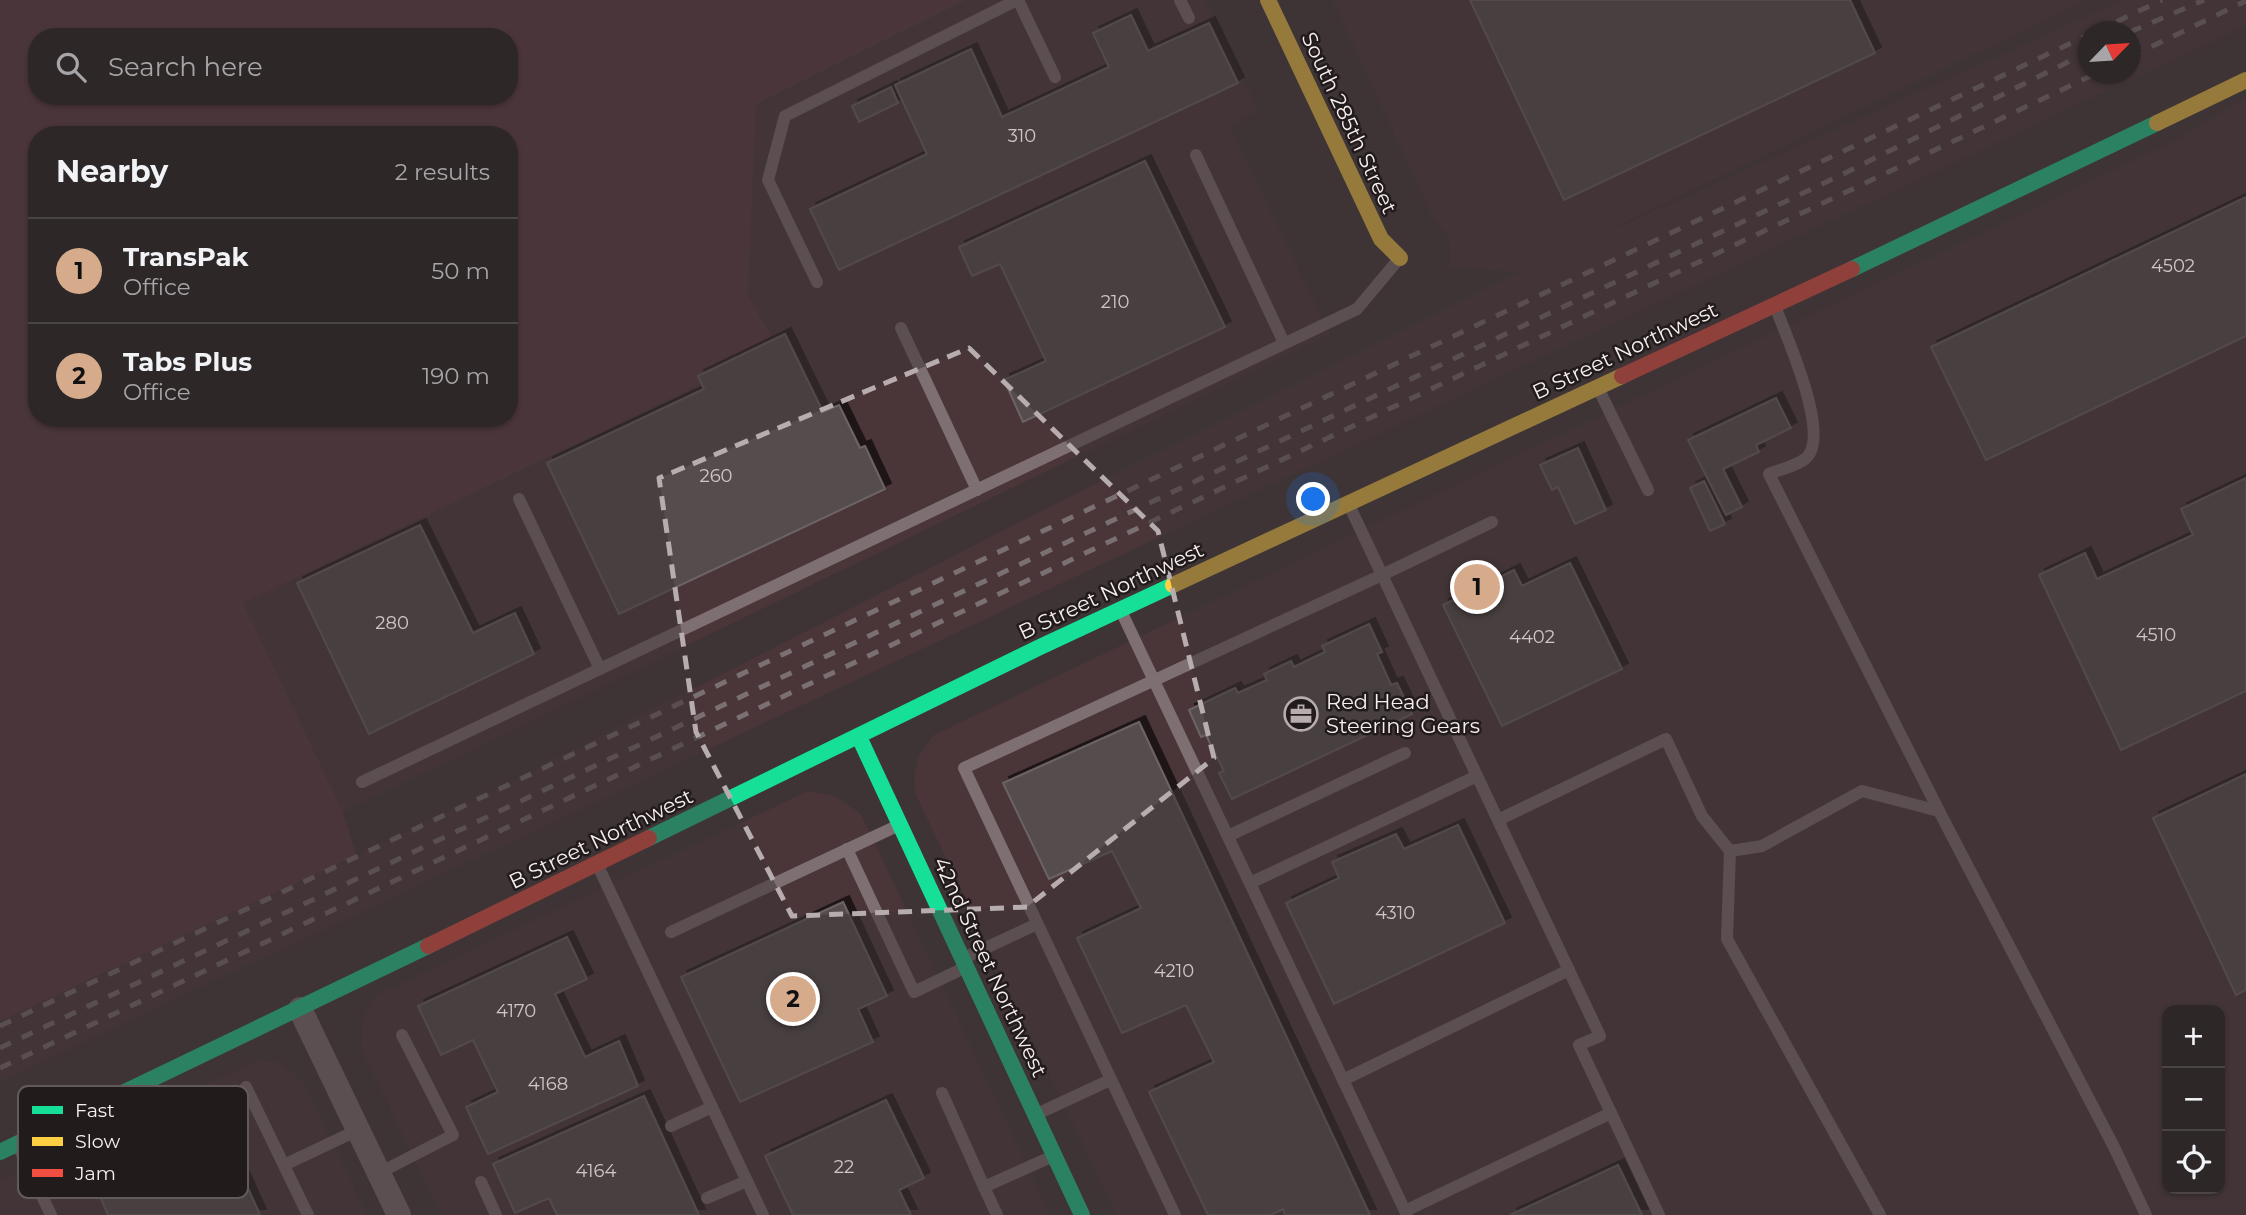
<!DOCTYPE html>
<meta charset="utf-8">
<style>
body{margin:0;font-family:Montserrat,sans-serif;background:#3a3334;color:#f1f3f6}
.controls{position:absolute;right:21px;bottom:21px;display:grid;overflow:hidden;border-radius:14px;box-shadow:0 2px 5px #0004}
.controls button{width:63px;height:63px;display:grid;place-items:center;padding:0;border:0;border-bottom:2px solid #494445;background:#2e2728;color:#f1f3f6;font:35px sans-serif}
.compass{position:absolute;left:2078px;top:21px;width:63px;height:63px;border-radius:50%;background:#2e2728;box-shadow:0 2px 5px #0004;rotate:65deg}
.you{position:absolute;left:1314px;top:500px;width:24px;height:24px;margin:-18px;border:5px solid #fff;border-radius:50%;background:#1a73e8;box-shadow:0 0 0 10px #1a73e833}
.badge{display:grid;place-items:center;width:46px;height:46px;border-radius:50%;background:#d6ab8b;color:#111;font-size:23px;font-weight:700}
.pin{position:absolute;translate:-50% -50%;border:4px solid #fff;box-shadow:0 2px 7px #0006}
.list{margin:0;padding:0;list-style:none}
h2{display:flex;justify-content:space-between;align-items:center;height:91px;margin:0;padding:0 28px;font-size:30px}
h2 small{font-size:23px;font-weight:400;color:#a7a5a8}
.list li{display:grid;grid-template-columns:46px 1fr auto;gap:21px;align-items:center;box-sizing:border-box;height:105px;padding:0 28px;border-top:2px solid #494445}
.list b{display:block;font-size:26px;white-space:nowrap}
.list p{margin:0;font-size:23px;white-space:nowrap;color:#a7a5a8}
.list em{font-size:23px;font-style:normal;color:#a7a5a8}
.icon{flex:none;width:38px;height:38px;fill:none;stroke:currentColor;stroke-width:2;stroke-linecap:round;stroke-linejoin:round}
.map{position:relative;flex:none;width:2246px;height:1215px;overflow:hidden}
.search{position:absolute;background:#2e2728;box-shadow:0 2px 5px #0004;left:28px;top:28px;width:490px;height:77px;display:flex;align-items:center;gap:18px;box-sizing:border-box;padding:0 24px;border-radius:28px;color:#a7a5a8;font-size:26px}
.panel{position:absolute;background:#2e2728;box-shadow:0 2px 5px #0004;left:28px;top:126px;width:490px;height:301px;border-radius:28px}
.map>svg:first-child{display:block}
</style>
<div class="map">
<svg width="2246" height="1215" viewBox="0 0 2246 1215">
<defs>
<filter id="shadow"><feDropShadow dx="6" dy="-6" stdDeviation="0" flood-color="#0009"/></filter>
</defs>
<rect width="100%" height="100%" fill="#3e3436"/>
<g fill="#4a3539" fill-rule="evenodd">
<polygon points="966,0 1205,0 1258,110 1229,126 1330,334 343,812 242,603 778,346 748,296 756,104"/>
<path d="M1333 0H2086L1559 254 2124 0H2246V25L869 674 0 1081V1021L487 794 1122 470 1519 272 1451 267 1449 237 1434 219ZM2088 32H2130V74H2088Z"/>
<path d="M2246 98V1215H1117L916 795 914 777 919 755 934 735 2177 140ZM2167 1010H2220V1189H2167Z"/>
<polygon points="808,791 837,797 861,814 1050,1215 442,1215 361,1048 364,1017 375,996"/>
<polygon points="258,1061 280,1063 302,1081 367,1215 0,1215 0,1181"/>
</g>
<path fill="#59373e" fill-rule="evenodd" d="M0 0H966L756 104 748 296 778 347 243 603 343 812 356 855 0 1021ZM37 37H509V96H37ZM37 135H509V418H37Z"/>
<g fill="#554d4e" stroke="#6c6365" stroke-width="2" filter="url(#shadow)">
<polygon points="1470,0 1850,0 1875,53 1564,200"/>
<polygon points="1131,15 1148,51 1209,23 1238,83 839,270 810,209 927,154 895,85 971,49 1002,117 1109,67 1093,33"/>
<polygon points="891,87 898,103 859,122 852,106"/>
<polygon points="1145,161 1225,327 1023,422 1004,380 1046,361 1000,264 972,276 959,247"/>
<polygon points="2246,197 2246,336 1986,460 1931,347"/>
<polygon points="785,334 823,412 839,405 860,448 865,446 885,489 619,614 547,463 704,389 698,376"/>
<polygon points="1776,398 1791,428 1756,445 1759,452 1723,469 1742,507 1726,515 1688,440"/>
<polygon points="1578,448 1606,510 1575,524 1558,487 1552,490 1540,465"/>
<polygon points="2246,478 2246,691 2121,750 2039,575 2085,553 2097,579 2193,535 2181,509"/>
<polygon points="1704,481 1725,524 1710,531 1690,488"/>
<polygon points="420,525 473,633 515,613 534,654 369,734 297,583"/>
<polygon points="1570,563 1622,669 1502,726 1443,605 1514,570 1522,586"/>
<polygon points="1369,624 1382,652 1377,654 1391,685 1397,683 1412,714 1232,799 1219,773 1224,771 1206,735 1201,737 1189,710 1235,688 1238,693 1267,680 1264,674 1291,661 1294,667 1325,652 1322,646"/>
<polygon points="1139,722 1370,1215 1285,1215 1283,1209 1271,1215 1208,1215 1149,1092 1214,1062 1186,1005 1122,1033 1077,938 1141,908 1112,851 1049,879 1003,783"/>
<polygon points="2246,774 2246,990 2236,995 2153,818"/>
<polygon points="1458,825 1505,923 1334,1004 1286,903 1339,878 1332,862 1396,834 1404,849"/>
<polygon points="843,902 887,996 858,1009 873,1042 740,1102 681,977"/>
<polygon points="567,937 587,979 555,994 585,1057 619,1041 638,1086 488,1154 466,1107 498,1092 473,1040 441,1055 418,1006"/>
<polygon points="644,1096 699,1215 557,1215 549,1198 515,1213 493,1164"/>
<polygon points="886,1100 924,1178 899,1190 911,1215 793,1215 765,1156"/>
<polygon points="211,1106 260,1215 108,1215 84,1160"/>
<polygon points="1618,1165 1642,1215 1510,1215"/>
</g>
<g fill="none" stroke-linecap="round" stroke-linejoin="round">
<g stroke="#7e6f72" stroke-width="12">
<polyline points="1018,0 1055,77"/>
<polyline points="1180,0 1189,18"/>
<polyline points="1196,155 1284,343"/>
<polyline points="817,282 768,180 785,116 1017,0"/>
<path d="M1775 306C1786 336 1829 430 1808 456 1801 465 1780 469 1769 474L1939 811"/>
<polyline points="901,328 977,490"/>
<polyline points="1599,390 1648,490"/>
<polyline points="519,499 600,669"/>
<polyline points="1349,505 1600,1036 1579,1045 1659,1215"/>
<polyline points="1122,613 1407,1215"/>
<polyline points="362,782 1357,309 1398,260"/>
<polyline points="1498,820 1666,739 1702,816 1730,851 1727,939 1880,1215"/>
<polyline points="1228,836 1405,753"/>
<polyline points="847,849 914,992 964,968"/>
<polyline points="1730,851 1762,846 1862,791 1939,811 2114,1147 2146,1215"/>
<polyline points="597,864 763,1215"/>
<polyline points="1250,883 1477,776"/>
<polyline points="671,932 899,825"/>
<polyline points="964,958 1037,924"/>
<polyline points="1343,1080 1569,970"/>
<polyline points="246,1087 308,1215"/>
<polyline points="942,1093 984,1187 1051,1157"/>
<polyline points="1037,1114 1110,1080"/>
<polyline points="671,1126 712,1107"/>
<polyline points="17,1144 51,1215"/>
<polyline points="284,1165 358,1130"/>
<polyline points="379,1173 453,1135 402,1035"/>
<polyline points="481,1182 496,1215"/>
<polyline points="984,1187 997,1215"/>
<polyline points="707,1198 747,1181"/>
<polyline points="1405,1211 1611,1113"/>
<polyline points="1175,1215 964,768 1382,575 1492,522"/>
</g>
<polyline stroke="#7e6f72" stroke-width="24" points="300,1009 399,1215"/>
<g stroke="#16e098" stroke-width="16">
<polyline points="1852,269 2157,123"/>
<polyline points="859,737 1082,1215"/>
<polyline points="649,838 1040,647 1173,585"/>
<polyline points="0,1152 428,946"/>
</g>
<g stroke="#ffcf43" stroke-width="16">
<polyline points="1268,0 1381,239 1400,258"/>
<polyline points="2157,123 2246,80"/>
<polyline points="1173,585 1622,376"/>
</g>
<g stroke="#f24e42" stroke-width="16">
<polyline points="1622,376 1852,269"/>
<polyline points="428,946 649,838"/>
</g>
<g stroke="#7a7072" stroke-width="5" stroke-dasharray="12 12" stroke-linecap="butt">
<polyline points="2095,32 2162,0"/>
<polyline points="2130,32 2204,0"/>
<polyline points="2130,57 2246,1"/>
<polyline points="0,1026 2088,35"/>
<polyline points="0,1048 1839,176 2088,52"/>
<polyline points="0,1068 2095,74"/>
</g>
</g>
<path d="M0 0H2246V1215H0ZM969 348 1158 531 1214 758 1027 907 792 916 696 732 659 478Z" fill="#3e3436" fill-opacity=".55" fill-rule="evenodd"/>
<path fill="none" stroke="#b7adae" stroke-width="5" stroke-dasharray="14 9" stroke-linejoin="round" d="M969 348 1158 531 1214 758 1027 907 792 916 696 732 659 478Z"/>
<defs>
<symbol id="office-ring" viewBox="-11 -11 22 22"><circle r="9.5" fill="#221b1c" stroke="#b7adae" stroke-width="1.5"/><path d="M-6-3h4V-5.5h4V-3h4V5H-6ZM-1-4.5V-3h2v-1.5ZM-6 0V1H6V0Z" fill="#b7adae"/></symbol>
</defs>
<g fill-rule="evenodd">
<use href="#office-ring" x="1282" y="695" width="38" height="38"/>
</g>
<g text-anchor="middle" stroke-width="5" stroke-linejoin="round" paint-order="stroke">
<g font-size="18" fill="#cfc6c7">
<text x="1022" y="142">310</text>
<text x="2173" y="272">4502</text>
<text x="1115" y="308">210</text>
<text x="716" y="482">260</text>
<text x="392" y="629">280</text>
<text x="2156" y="641">4510</text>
<text x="1532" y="643">4402</text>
<text x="1395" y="919">4310</text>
<text x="1174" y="977">4210</text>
<text x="516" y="1017">4170</text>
<text x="548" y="1090">4168</text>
<text x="844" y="1173">22</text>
<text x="596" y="1177">4164</text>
</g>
<g font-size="21" fill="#f8eeef" stroke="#221b1c">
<text transform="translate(1349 123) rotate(65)" y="7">South 285th Street</text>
<text transform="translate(1625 351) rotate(-25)" y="7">B Street Northwest</text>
<text transform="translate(1111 591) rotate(-25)" y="7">B Street Northwest</text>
<text transform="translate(601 839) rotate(-26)" y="7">B Street Northwest</text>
<text transform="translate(990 967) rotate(65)" y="7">42nd Street Northwest</text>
</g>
<g font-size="21" fill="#f8eeef" stroke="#221b1c" text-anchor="start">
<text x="1326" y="709">Red Head<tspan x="1326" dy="24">Steering Gears</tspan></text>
</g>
</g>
<rect x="18" y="1086" width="230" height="112" rx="10" fill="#221b1c" stroke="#625a5b" stroke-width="2"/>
<rect x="32" y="1106" width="31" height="8" fill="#16e098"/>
<rect x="32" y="1137" width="31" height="9" fill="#ffcf43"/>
<rect x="32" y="1169" width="31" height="8" fill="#f24e42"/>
<g font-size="19" fill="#f8eeef">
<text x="75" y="1117">Fast</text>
<text x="75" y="1148">Slow</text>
<text x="75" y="1180">Jam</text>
</g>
</svg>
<div class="controls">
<button>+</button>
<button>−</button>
<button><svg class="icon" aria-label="locate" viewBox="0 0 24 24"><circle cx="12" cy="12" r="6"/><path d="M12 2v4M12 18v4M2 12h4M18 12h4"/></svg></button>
</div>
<svg class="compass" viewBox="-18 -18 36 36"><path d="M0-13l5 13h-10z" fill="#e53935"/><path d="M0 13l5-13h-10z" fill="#a7a5a8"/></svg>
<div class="you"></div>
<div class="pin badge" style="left:1477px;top:587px">1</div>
<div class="pin badge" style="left:793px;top:999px">2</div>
<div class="search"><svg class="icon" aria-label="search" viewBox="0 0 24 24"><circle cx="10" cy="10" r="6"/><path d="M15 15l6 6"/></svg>Search here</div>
<section class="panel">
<h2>Nearby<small>2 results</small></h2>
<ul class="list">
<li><span class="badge">1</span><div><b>TransPak</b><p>Office</p></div><em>50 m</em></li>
<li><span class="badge">2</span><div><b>Tabs Plus</b><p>Office</p></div><em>190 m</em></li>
</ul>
</section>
</div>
